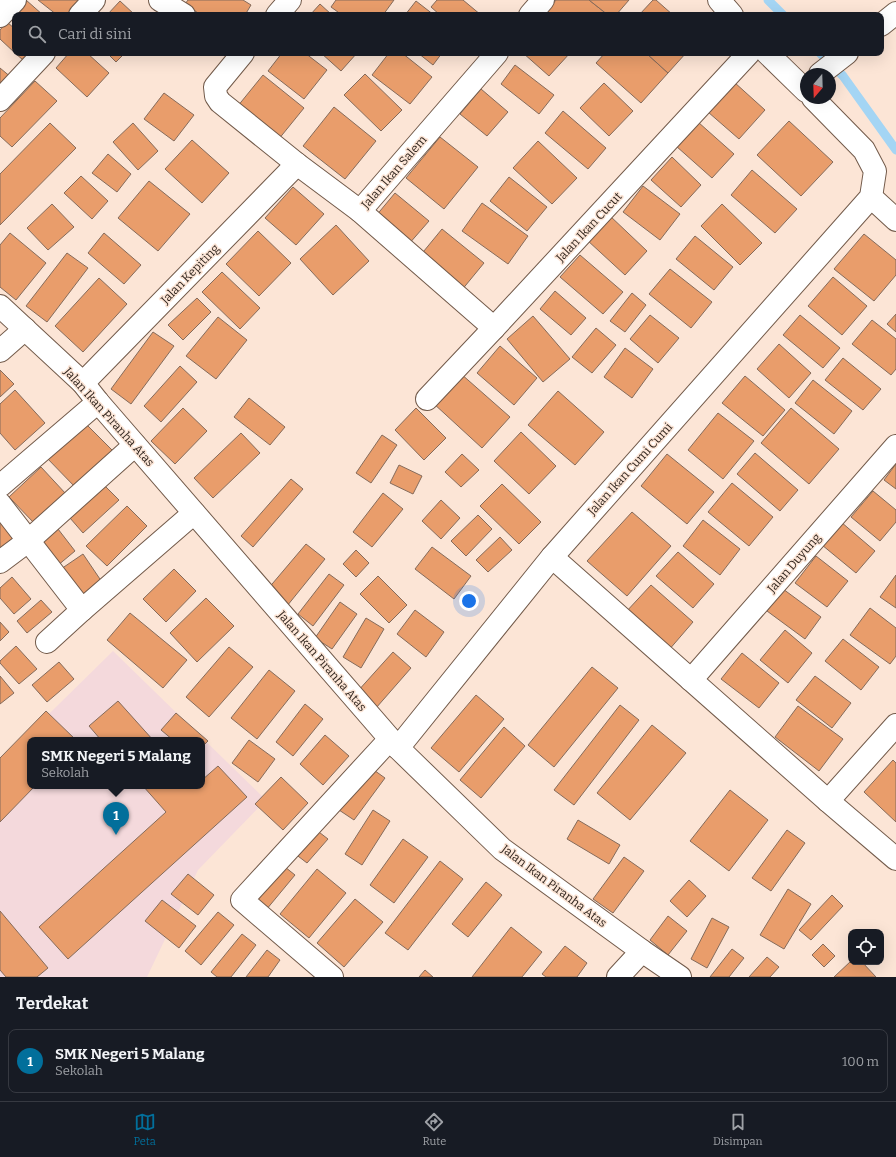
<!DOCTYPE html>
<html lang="id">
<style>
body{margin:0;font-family:Bitter,serif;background:#20242c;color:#f1f3f6}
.controls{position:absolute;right:12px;bottom:12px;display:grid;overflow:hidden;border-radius:8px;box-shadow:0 4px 16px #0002}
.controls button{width:36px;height:36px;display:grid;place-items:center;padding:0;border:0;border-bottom:1px solid #363941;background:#171b24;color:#f1f3f6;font:20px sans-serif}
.compass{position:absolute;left:800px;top:68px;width:36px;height:36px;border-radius:50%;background:#171b24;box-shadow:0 4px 16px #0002;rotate:199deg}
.you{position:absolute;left:469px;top:601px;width:14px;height:14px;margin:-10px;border:3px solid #fff;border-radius:50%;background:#1a73e8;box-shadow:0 0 0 6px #1a73e833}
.badge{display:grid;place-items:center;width:26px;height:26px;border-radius:50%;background:#026f9b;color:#fff;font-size:13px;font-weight:700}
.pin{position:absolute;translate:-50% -33px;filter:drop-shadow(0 1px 2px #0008)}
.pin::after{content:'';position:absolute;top:21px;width:14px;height:12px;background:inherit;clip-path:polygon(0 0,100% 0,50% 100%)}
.popup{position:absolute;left:27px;top:737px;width:178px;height:52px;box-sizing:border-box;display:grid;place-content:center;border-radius:8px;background:#171b24;filter:drop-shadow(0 1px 3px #0005);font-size:13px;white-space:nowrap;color:#9ea1a6}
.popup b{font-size:15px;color:#f1f3f6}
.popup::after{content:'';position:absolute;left:50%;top:100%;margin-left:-8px;border:8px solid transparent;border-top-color:#171b24}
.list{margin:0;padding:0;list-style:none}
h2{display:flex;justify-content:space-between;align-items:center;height:52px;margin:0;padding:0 16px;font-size:17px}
h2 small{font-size:13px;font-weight:400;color:#9ea1a6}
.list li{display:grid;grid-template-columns:26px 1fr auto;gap:12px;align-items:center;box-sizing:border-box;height:64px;margin:0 8px 8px;padding:0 8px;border:1px solid #363941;border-radius:8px}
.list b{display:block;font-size:15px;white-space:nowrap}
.list p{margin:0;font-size:13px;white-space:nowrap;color:#9ea1a6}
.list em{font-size:13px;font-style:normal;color:#9ea1a6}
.icon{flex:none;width:22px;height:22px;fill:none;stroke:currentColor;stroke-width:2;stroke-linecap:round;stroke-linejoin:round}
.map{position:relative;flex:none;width:896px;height:977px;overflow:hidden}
.search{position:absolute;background:#171b24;box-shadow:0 4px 16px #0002;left:12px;right:12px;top:12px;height:44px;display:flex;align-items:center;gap:10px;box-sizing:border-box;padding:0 14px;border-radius:8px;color:#9ea1a6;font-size:15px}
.sheet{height:124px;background:#171b24}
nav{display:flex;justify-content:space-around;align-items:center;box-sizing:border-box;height:56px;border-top:1px solid #363941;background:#171b24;font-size:11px;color:#9ea1a6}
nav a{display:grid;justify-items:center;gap:2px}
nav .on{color:#026f9b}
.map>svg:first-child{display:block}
</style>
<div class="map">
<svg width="896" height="977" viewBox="0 0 896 977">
<rect width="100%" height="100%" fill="#fce5d6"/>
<path fill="#f4d9dc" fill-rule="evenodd" d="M113 651 266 800 198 870 147 977H0V762ZM30 740H202V786H30Z"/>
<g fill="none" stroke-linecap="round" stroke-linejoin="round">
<g stroke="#a4d5f4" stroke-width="9">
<polyline points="768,0 783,15"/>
<polyline points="820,53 843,76 896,150"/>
</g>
</g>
<g fill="#e99d6b" stroke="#856b5b">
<polygon points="22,0 26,0 43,15 15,15"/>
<polygon points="38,0 80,0 67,15 57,15"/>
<polygon points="188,0 243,0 251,5 245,15 201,15 185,4"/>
<polygon points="336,0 394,0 383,15 342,15 331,7"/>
<polygon points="437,0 463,0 481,15 440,15 431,7"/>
<polygon points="556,0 589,0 608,15 544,15"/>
<polygon points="589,0 629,0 616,15 608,15"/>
<polygon points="653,0 656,0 673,15 639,15"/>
<polygon points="120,1 135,15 107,15"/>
<polygon points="416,1 434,15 405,15"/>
<polygon points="320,4 332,15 310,15"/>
<polygon points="7,22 15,29 15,53 0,39 0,30"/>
<polygon points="15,53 30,53 23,60"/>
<polygon points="69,53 87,53 109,73 87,97 56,68"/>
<polygon points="107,53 125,53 116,62"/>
<polygon points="282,53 305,53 327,70 304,99 268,71"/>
<polygon points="321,53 357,53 341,71"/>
<polygon points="389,53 402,53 432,77 410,104 372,75"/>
<polygon points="418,53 442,53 433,65"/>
<polygon points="523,53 570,53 549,76"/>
<polygon points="605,53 646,53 668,73 641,103 596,63"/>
<polygon points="646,53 686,53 668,73"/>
<polygon points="515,65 554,95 539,114 501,84"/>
<polygon points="0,68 12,78 0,91"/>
<polygon points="365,74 402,110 381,131 344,95"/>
<polygon points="263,75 304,108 278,140 237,107"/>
<polygon points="35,81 57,101 12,147 0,136 0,118"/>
<polygon points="734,82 765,110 739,139 708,112"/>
<polygon points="604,83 633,111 609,136 580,108"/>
<polygon points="481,89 508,112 487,136 460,114"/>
<polygon points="164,93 194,115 174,141 144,119"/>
<polygon points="334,107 376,141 345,179 303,146"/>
<polygon points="563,111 606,148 588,169 545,133"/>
<polygon points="789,121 833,162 801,196 757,155"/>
<polygon points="698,122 734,154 712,178 676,146"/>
<polygon points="50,123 76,148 0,225 0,174"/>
<polygon points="133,123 158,151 138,170 113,142"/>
<polygon points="440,137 478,167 444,209 406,178"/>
<polygon points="192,140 229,173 202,203 165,169"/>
<polygon points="538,141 577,178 552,204 513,168"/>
<polygon points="108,154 131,174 117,192 92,173"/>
<polygon points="672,157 701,185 681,207 651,180"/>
<polygon points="752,170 797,209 775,233 731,195"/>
<polygon points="81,176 108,201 92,219 64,193"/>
<polygon points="509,177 547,207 527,231 490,201"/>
<polygon points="149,181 190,214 158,251 118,218"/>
<polygon points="643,186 680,214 660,240 623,212"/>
<polygon points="293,187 324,214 296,245 265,218"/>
<polygon points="395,193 429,221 408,245 375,217"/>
<polygon points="482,203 528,236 508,264 462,231"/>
<polygon points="52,204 74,227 48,250 27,228"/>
<polygon points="722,204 762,243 740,265 701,226"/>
<polygon points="609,215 647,251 625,275 587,240"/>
<polygon points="336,225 369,261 333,295 300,259"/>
<polygon points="442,229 484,263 461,291 419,257"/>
<polygon points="258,231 291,263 259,296 226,264"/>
<polygon points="10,233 46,263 16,300 0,287 0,245"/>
<polygon points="104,233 141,265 124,284 88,253"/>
<polygon points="864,234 896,260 896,275 874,301 834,269"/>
<polygon points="695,236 733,267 714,290 676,259"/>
<polygon points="67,253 88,268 47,322 26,306"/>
<polygon points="580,255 623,292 603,314 560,277"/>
<polygon points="670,269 712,302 691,328 649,294"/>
<polygon points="222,272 260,308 240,329 202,292"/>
<polygon points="833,277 867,306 842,335 808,306"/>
<polygon points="99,278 127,304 83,352 55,326"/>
<polygon points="555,291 586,318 571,335 540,309"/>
<polygon points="632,293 646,305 625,332 610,321"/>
<polygon points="197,298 211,312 183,340 168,325"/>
<polygon points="896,314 896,332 887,324"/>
<polygon points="650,315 679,338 658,363 630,339"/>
<polygon points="800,315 840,348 823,368 783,335"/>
<polygon points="533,316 570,359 543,382 507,339"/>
<polygon points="218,317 247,340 216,379 186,356"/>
<polygon points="872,320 896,339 896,369 891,375 852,344"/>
<polygon points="596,328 616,345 592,373 572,357"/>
<polygon points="153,332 174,346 131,404 111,389"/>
<polygon points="779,344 811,373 789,398 757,369"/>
<polygon points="500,346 537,378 514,405 477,373"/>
<polygon points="625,348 653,369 632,398 604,377"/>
<polygon points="843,358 881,389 863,410 825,380"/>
<polygon points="180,366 197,382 161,422 144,406"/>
<polygon points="0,370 14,384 0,397"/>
<polygon points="460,373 510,417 482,448 433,403"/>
<polygon points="745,376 785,410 763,436 722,403"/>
<polygon points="813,380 852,411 834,434 795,403"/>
<polygon points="15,390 45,423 15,450 0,433 0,404"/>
<polygon points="558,391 604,432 575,465 528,425"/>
<polygon points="249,398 285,427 270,445 234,417"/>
<polygon points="183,408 207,431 175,464 151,441"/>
<polygon points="416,408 446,438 424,460 395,430"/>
<polygon points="791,408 839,449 809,484 761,443"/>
<polygon points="718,413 754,441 723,479 688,450"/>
<polygon points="83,421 115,453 77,489 45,456"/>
<polygon points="521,432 556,466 529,494 494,461"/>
<polygon points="241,433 260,453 213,498 194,478"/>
<polygon points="382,435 397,445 371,483 356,473"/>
<polygon points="755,453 798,490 780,511 737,474"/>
<polygon points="462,454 479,470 461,487 445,472"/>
<polygon points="667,454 714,492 687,524 641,486"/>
<polygon points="896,464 896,489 884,480"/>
<polygon points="399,465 422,476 413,494 390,483"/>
<polygon points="41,467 66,494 35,524 9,497"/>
<polygon points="291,479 303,489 253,547 241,536"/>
<polygon points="732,483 773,517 749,546 708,512"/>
<polygon points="502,484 541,522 519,544 480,506"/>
<polygon points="105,486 119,500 83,533 70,518"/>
<polygon points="873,491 896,510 896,522 880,541 851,517"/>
<polygon points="383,493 403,509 372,547 353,532"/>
<polygon points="441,500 460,518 441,539 422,521"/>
<polygon points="127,506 147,526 107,566 86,546"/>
<polygon points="632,512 671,546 627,596 587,561"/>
<polygon points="0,514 20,533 0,554"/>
<polygon points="478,515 492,529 466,556 451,541"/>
<polygon points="703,520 740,549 720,575 683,546"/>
<polygon points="841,522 875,551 856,573 822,545"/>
<polygon points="58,529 75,551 57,566 39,544"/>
<polygon points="500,537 512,550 488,572 476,560"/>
<polygon points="306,544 325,559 287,606 267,590"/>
<polygon points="432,547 471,576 454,599 415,569"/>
<polygon points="356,550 369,563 356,577 343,564"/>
<polygon points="678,552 714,584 693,608 656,576"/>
<polygon points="83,554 104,585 82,600 61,569"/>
<polygon points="816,556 848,581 827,607 795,583"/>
<polygon points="174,569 196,591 166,622 143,599"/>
<polygon points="329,574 344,585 313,626 298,614"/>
<polygon points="896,575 896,608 880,597"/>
<polygon points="378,576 407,605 389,623 360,594"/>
<polygon points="12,577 31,599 14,614 0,598 0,588"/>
<polygon points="651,585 693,622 668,651 625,613"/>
<polygon points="783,589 821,617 805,639 767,611"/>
<polygon points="206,598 234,626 197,662 170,633"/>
<polygon points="41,600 52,612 27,633 17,621"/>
<polygon points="340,602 357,614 332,649 315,638"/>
<polygon points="870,608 896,628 896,656 890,664 850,635"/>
<polygon points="415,610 444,632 426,657 397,634"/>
<polygon points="130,613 187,660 163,688 107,640"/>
<polygon points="366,618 384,629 361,668 343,657"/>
<polygon points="0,622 9,632 0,641"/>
<polygon points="785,630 812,653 788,683 760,660"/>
<polygon points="843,639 879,667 861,690 825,661"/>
<polygon points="16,646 37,669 19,684 0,663 0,661"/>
<polygon points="229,647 253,667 209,717 186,697"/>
<polygon points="393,652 411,668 376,708 357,692"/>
<polygon points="742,653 779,683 759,708 721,679"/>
<polygon points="59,662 74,679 47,702 32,685"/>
<polygon points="592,667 618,688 554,767 528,745"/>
<polygon points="269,670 295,691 257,739 231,718"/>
<polygon points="0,676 14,693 0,704"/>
<polygon points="815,676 851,703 832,728 796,700"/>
<polygon points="476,695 504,719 459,772 431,748"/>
<polygon points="118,701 153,740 101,740 89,726"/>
<polygon points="305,704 323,719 293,756 276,742"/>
<polygon points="620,705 639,720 574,805 554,790"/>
<polygon points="798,706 843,739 819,771 775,737"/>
<polygon points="46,711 76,740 30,740 30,786 35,786 0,822 0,758"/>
<polygon points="176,713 208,741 202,747 202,740 173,740 161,730"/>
<polygon points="652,725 686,753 630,820 597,793"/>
<polygon points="504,727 525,746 481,798 460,780"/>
<polygon points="325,735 349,756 323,785 300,764"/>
<polygon points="249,740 275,759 258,782 232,763"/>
<polygon points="893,760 896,763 896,822 864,792"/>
<polygon points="218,766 247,797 68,959 39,927 166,812 143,786 202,786 202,780"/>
<polygon points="371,768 385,778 354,820 339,810"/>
<polygon points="281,777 308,803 283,830 255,804"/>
<polygon points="730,790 768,820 729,871 690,841"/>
<polygon points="373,810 390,821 362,865 345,854"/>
<polygon points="578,820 620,845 609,864 567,839"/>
<polygon points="315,829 328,839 307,863 294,853"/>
<polygon points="787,830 805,843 771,891 752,878"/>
<polygon points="403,839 428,857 394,903 370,885"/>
<polygon points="624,857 644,871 613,913 593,899"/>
<polygon points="440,861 463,879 408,950 385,933"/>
<polygon points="285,867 295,875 266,910 256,901"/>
<polygon points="317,869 346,893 309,938 280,914"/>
<polygon points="188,874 214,895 198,915 171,894"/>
<polygon points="689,880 706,896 687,917 670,901"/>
<polygon points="486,882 502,895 468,937 452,924"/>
<polygon points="788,889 811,904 784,949 760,935"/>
<polygon points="832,895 843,906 811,940 799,930"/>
<polygon points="355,899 383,922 344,967 317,943"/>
<polygon points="162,900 196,926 179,948 145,921"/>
<polygon points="0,911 48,968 37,977 6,977 0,970"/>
<polygon points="218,912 234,925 201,965 185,951"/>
<polygon points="668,916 687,931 668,955 650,940"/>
<polygon points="712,918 729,927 707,968 691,959"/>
<polygon points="511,927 542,952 522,977 472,977"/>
<polygon points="242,934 256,945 231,977 217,977 211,972"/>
<polygon points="823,944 835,956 824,967 812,955"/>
<polygon points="565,946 587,963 577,977 546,977 542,974"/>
<polygon points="732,949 744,958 729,977 710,977"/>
<polygon points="267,950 280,960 268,977 246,977"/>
<polygon points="767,957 779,967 770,977 749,977"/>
<polygon points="851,961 851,962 862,962 876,977 834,977"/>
<polygon points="425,970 433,977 419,977"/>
</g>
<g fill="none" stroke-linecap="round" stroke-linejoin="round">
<defs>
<g id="minor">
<polyline points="160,0 184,15"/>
<polyline points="719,0 732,15"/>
<polyline points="80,15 94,0"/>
<polyline points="277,15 290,0"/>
<polyline points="530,15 543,0"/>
<polyline points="0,16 15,0"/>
<polyline points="881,25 896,13"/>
<polyline points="243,53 215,87 216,96 220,102 297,164 360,211 494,328"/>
<polyline points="767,53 806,91"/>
<polyline points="820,74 847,53"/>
<polyline points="0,100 44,53"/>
<polyline points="871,197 896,220"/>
<polyline points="360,211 497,53"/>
<polyline points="0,351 25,329"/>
<polyline points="83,383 297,164"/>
<polyline points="427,399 494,328 749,53"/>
<polyline points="0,486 98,402"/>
<polyline points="0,504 82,610 194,513"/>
<polyline points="552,557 828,801 896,859"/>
<polyline points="0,562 28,541 135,445"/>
<polyline points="47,642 82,610"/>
<polyline points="691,680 896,446"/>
<polyline points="398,748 552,557 871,197 875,171 864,150 813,98"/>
<polyline points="828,801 896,725"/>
<polyline points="332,977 242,900 390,739"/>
<polyline points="618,977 642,951"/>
</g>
<polyline id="tertiary" points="0,306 83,383 98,402 398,748 502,849 642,951 680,977"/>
</defs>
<use href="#minor" stroke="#725a4a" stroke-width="24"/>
<use href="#tertiary" stroke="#725a4a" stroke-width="24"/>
<use href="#minor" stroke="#fff" stroke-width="22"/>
<use href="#tertiary" stroke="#fff" stroke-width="22"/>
</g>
<g text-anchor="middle" stroke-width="3" stroke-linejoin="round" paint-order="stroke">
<g font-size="12" fill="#31261f" stroke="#fce5d6">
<text transform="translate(394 172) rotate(-49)" y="4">Jalan Ikan Salem</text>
<text transform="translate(589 227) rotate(-47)" y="4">Jalan Ikan Cucut</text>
<text transform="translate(190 274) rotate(-46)" y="4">Jalan Kepiting</text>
<text transform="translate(109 417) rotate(48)" y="4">Jalan Ikan Piranha Atas</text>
<text transform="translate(630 469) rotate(-48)" y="4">Jalan Ikan Cumi Cumi</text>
<text transform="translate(794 563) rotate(-49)" y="4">Jalan Duyung</text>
<text transform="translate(322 661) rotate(49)" y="4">Jalan Ikan Piranha Atas</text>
<text transform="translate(554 886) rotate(37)" y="4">Jalan Ikan Piranha Atas</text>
</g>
</g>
</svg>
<div class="controls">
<button><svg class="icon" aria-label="locate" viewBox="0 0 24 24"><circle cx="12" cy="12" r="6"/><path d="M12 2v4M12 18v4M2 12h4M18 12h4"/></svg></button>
</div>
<svg class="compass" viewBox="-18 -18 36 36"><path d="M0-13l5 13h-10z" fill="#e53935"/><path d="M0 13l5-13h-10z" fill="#9ea1a6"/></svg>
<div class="you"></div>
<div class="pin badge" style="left:116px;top:835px">1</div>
<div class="popup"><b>SMK Negeri 5 Malang</b>Sekolah</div>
<div class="search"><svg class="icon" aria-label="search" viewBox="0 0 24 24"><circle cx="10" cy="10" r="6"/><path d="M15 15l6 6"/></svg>Cari di sini</div>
</div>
<section class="sheet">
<h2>Terdekat<small></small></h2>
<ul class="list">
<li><span class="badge">1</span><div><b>SMK Negeri 5 Malang</b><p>Sekolah</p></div><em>100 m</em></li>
</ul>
</section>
<nav>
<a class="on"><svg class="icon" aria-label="map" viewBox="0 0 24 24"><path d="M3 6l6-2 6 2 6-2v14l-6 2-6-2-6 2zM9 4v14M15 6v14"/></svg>Peta</a>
<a><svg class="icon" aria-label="directions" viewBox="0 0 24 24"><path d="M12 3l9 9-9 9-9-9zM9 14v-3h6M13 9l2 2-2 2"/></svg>Rute</a>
<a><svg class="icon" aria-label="saved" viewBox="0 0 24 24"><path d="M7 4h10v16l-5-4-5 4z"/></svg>Disimpan</a>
</nav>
